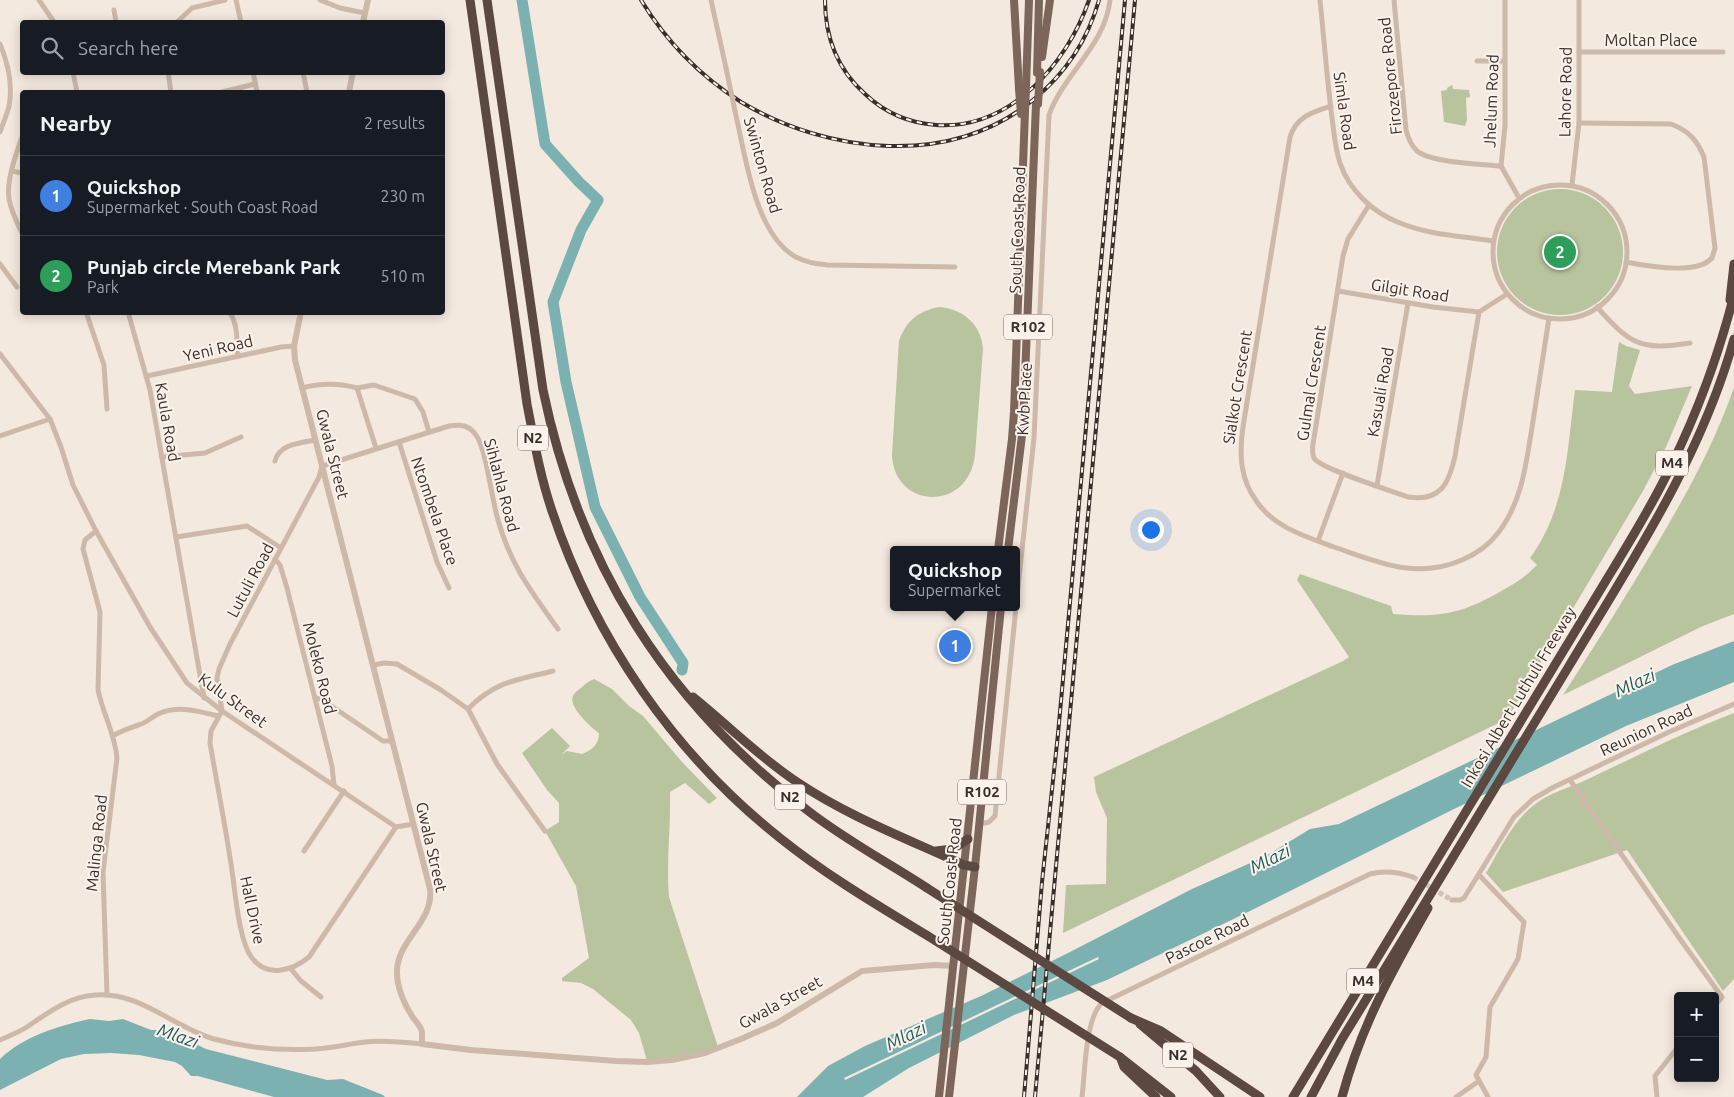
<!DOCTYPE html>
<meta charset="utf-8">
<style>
body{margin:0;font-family:Ubuntu,sans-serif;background:#20242c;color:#f1f3f6}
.controls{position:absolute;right:15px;bottom:15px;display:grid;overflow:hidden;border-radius:5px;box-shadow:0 2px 12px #0003}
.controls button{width:45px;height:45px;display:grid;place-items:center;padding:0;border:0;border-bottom:1px solid #363941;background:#171b24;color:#f1f3f6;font:25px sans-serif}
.you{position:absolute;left:1150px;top:529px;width:18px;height:18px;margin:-12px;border:4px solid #fff;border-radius:50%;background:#1a73e8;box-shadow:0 0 0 8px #1a73e833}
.badge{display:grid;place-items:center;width:32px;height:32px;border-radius:50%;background:#2563eb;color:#fff;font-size:16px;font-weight:700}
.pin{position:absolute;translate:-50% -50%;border:2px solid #fff;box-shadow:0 1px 5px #0006}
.popup{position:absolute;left:890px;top:546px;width:130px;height:65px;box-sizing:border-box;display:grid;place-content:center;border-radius:5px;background:#171b24;filter:drop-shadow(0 1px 4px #0005);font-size:16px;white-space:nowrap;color:#9ea1a6}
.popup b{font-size:19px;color:#f1f3f6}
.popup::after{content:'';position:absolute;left:50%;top:100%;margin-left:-10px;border:10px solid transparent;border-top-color:#171b24}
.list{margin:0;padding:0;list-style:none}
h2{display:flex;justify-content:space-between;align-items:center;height:65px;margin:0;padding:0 20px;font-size:21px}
h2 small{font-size:16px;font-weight:400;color:#9ea1a6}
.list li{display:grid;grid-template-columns:32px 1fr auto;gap:15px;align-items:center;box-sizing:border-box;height:80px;padding:0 20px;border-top:1px solid #363941}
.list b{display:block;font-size:19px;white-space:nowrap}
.list p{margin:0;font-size:16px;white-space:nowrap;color:#9ea1a6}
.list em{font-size:16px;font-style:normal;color:#9ea1a6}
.icon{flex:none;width:28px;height:28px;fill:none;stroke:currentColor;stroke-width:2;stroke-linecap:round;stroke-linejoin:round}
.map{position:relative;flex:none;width:1734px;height:1097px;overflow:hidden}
.search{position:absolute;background:#171b24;box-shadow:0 2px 12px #0003;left:20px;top:20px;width:425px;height:55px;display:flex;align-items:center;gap:12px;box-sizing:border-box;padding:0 18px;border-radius:5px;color:#9ea1a6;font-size:19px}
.panel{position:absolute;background:#171b24;box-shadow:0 2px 12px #0003;left:20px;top:90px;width:425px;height:225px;border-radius:5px}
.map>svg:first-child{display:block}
</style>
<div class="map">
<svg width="1734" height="1097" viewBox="0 0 1734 1097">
<rect width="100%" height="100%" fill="#f4e9de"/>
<g fill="#b8c49d">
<polygon points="1452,85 1453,89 1469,90 1470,97 1466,98 1467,120 1465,126 1444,122 1441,91 1447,90 1447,88"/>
<circle cx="1560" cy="252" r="63"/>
<path d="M939 307C963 309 981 324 983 349L975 455C968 513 894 509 892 455L899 341C906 321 918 311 939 307Z"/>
<path d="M1619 342 1626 346 1640 350 1629 386 1635 394 1692 386 1666 447 1643 491 1507 719 1063 933 1066 885 1106 884 1107 818 1096 792 1094 777 1343 661 1349 657 1297 580 1300 574 1391 606 1393 614C1440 618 1462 614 1503 590 1516 583 1526 576 1537 565L1530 558C1567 507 1567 450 1575 390L1612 392Z"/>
<path d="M1734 387V614L1703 626 1563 695C1595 645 1627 595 1657 544 1687 493 1715 443 1734 387Z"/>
<path d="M594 679 612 689 629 706 643 716 682 762 717 798 709 804 685 783 670 792C671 826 666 862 669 897L718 1047 705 1052 647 1061 639 1033 631 1020 593 989 581 983 562 981V978L589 958 576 886 545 831 559 822V803L547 790 522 753 552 728 570 746 561 755 567 751 582 754C592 750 599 745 599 733 591 727 568 707 573 696 574 693 578 690 581 688 585 684 589 681 594 679Z"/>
<path d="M1734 713V979L1723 991 1627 850 1503 892 1486 873C1500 850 1512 822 1534 805 1550 792 1570 788 1588 779 1637 756 1684 732 1734 713Z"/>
</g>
<g fill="#7cb1b2" fill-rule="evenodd">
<path d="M1734 641V682L1626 726 1452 810 1250 911 1107 980 1014 1015 909 1068 863 1097H797L828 1066 865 1046 981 996 1068 953 1192 889 1266 856 1310 829 1339 824 1672 665ZM1098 957 1099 959 845 1080 844 1078Z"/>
<path d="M90 1019 109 1021 123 1019 151 1030H166L206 1049 327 1080 343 1079 383 1095 385 1097H274L198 1076H191L182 1066 175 1062 139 1055 111 1053 84 1054 61 1059 0 1090V1059C24 1036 58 1026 90 1019Z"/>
</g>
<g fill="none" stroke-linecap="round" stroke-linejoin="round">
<polyline stroke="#7cb1b2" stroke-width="11" points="522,0 545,144 579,182 598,200 581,230 553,302 566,382 595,507 640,597 683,663 682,670"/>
<polyline stroke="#cfc4ba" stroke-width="5" stroke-dasharray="5 2.5" stroke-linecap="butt" points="1413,877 1452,900"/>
<g stroke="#cdb9a9" stroke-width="5">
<polyline points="39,0 54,22"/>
<polyline points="236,0 241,22"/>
<polyline points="320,0 340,8 365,13"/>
<polyline points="711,0 726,68"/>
<path d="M1320 0C1324 39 1327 79 1332 118 1334 132 1335 148 1340 163 1349 190 1373 213 1400 223 1429 235 1462 236 1493 241"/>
<path d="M1394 0 1406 130C1408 138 1411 145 1417 151 1432 163 1481 164 1501 166"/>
<polyline points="1505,0 1505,126 1501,166 1519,198"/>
<polyline points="114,10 116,22"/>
<polyline points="177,22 192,8 225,0"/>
<path d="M0 44C8 63 13 85 9 106 7 115 3 123 0 132"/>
<polyline points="1579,52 1723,52"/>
<polyline points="1477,61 1505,61"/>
<polyline points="73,72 77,92"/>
<polyline points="168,72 171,92"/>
<polyline points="253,72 257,92"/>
<polyline points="303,72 307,92"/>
<polyline points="222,92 255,84"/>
<path d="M1331 106C1312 112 1296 117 1290 137L1243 427C1239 455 1240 479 1257 502 1275 528 1307 537 1334 547 1378 562 1416 580 1462 560 1476 554 1489 545 1498 533 1524 500 1527 456 1534 415 1539 383 1544 350 1549 318"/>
<path d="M735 111C745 154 754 228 791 254 802 262 815 264 828 265L955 267"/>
<path d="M1579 123 1671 124C1689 131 1697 140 1704 157L1715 248 1712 258C1697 275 1646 266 1626 262"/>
<path d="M22 137C16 154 6 181 9 199 11 211 17 223 22 233"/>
<polyline points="12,171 22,173"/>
<circle cx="1560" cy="252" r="67"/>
<polyline points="1572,185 1579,123 1579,0"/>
<path d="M1369 205 1348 239 1343 256 1314 438C1313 444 1311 452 1314 458 1320 469 1393 491 1408 497 1441 502 1449 483 1455 456L1479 312 1507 294"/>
<polyline points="0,264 17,287"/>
<polyline points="1338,291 1433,307 1479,312"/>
<path d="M1597 307C1630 344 1640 351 1690 343"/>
<polyline points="86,312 104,365 107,409"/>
<polyline points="128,312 150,390 204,698"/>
<path d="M229 312C238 322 237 344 238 356"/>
<polyline points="0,354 50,419 61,447 73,485 96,531 150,627 187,683 222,711 396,827 413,824"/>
<polyline points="147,376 281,347 294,346"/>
<path d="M302 388C319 383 340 383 357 388L376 448"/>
<polyline points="357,388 374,385 415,399 423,412 429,432"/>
<polyline points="0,436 50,419"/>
<polyline points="399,442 437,562 449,588"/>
<polyline points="162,457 205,453 241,437"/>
<path d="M275 461C279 444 300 443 315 440"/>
<polyline points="1377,485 1408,303"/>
<path d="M96 531 85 540 83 549 100 612 98 690C103 714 115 734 117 758L103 872 107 995"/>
<polyline points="176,537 247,526 281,548"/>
<polyline points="1318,541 1343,473"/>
<polyline points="275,559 280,565 287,588 332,766 334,785"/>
<path d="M1016 606 1034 438 1049 115C1064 73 1105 46 1110 0"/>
<polyline points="373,665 384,663 397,664 441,690 468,709"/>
<polyline points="315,698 321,699 383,741 392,741"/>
<path d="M113 736C122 730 131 728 141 724 147 722 152 717 158 714 178 705 199 711 218 716"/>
<polyline points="1570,780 1680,939 1722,997 1715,1006"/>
<polyline points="979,824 989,822 995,816 1016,607"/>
<path d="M396 827 309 957C292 971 267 978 252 958 238 940 235 887 231 864 225 824 217 784 210 743L211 731 222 711 217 678 219 669 230 644 319 477 322 466 449 426C460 424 469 425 476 435 486 448 492 501 498 520 511 566 531 591 558 629"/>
<path d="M545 831 497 764 468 709C495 681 517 680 553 671"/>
<polyline points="304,851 344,791"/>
<polyline points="1479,875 1524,922 1518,959 1490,1007 1486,1057 1476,1075 1488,1097"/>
<polyline points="1452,900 1460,900 1464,898 1514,817 1533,799 1552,788 1669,732 1734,704"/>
<polyline points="291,969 301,981 321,997"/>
<path d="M0 1040C9 1036 19 1032 27 1027 49 1012 68 997 95 995 139 991 173 1027 214 1039 247 1048 282 1051 316 1049 332 1048 348 1044 365 1042 384 1040 403 1042 422 1044"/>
<path d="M1082 1097C1085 1074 1085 1018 1102 1003L1370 874C1385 870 1399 872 1413 877"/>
<polyline points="1456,1097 1479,1081"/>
<polyline points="1657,1097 1655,1076 1678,1047"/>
</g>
<g stroke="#cdb9a9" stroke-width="6">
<polyline points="363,22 368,0"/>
<polyline points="349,92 353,72"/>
<path d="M301 312 294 346 295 360 430 889C434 923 396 940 397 973 397 987 404 1004 412 1016 415 1021 421 1026 422 1032 422 1036 422 1040 422 1044L471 1050 616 1061 647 1062 672 1060 705 1053 741 1039 777 1023 862 971 934 965 954 966"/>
</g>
<g stroke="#7c655a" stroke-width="8">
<polyline points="1014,0 1019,89"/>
<polyline points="1042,57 1050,0"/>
<polyline points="1037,73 1039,0"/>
<polyline points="1026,87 1029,0"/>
<polyline points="998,550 1012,439 1014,412 1025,111"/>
<polyline points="1008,550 1023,427 1036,104"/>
<polyline points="939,1097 992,607"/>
<polyline points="949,1097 975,867 1001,607"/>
</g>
<g stroke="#5b4840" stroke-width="9">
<path d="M470 0 527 404C534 440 540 476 552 511 595 639 674 754 780 838 826 875 877 905 928 936"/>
<path d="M487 0 543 390C579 564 666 702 807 810 844 839 887 862 927 888"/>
<polyline points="1730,300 1734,264"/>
<path d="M693 697C728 725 759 757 797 782 849 817 908 839 964 865L975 867"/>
<polyline points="936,851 953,849 968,839"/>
<polyline points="1131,1018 1161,1031 1260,1097"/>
<polyline points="1140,1024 1196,1071 1220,1097"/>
<polyline points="1120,1057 1171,1097"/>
<polyline points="1121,1059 1124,1067 1156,1097"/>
<path d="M1293 1097 1613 569C1633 536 1654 502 1671 466 1698 411 1719 354 1734 295"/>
<path d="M1311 1097 1342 1039C1418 915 1494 790 1569 666 1632 561 1701 458 1734 339"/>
<path d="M1342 1097C1361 1026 1392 971 1428 908"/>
</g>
<defs>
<g id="rail">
<path d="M641 0C666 41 700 76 741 102 828 154 951 168 1033 100 1065 74 1088 39 1099 0"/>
<path d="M825 0C825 37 837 69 865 94 885 113 909 123 936 125 1010 130 1067 64 1089 0"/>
<polyline points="1024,1097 1042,882 1058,734 1125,0"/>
<polyline points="1035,1097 1135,0"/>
</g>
</defs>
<use href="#rail" stroke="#3a2e29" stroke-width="4"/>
<use href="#rail" stroke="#fbf3eb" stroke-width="2" stroke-dasharray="5.5" stroke-linecap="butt"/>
<polyline stroke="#cdb9a9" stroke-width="5" points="726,68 735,111"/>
<g stroke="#7c655a" stroke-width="8">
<polyline points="1019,89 1021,114"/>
<polyline points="1038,104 1040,72"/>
<polyline points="1025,111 1026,87"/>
</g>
<g stroke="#5b4840" stroke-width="9">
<polyline points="927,888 1131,1018"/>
<polyline points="928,936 1120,1057"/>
</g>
</g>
<g text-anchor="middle" stroke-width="4" stroke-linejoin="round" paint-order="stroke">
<g fill="#fbf3eb" stroke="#746963" stroke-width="1">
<rect x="1004" y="314.5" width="48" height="25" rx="4"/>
<rect x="518" y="425.5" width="30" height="25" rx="4"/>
<rect x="1656" y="450.5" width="32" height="25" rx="4"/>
<rect x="958" y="779.5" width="48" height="25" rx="4"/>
<rect x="775" y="784.5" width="30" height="25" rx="4"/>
<rect x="1347" y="968.5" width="32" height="25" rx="4"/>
<rect x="1163" y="1042.5" width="30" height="25" rx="4"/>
</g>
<g font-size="15" font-weight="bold" fill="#3a2e29">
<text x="1028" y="332">R102</text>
<text x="533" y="443">N2</text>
<text x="1672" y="468">M4</text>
<text x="982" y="797">R102</text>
<text x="790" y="802">N2</text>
<text x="1363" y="986">M4</text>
<text x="1178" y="1060">N2</text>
</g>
<g font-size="16" fill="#3a2e29" stroke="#fbf3eb">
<text x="1651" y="46">Moltan Place</text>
<text transform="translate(1390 76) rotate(-96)" y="6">Firozepore Road</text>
<text transform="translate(1565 92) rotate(-89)" y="6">Lahore Road</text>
<text transform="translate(1491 101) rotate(-88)" y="6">Jhelum Road</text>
<text transform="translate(1345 111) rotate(82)" y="6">Simla Road</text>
<text transform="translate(763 165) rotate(74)" y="6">Swinton Road</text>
<text transform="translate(1017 230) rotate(-88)" y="6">South Coast Road</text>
<text transform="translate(1410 290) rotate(9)" y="6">Gilgit Road</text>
<text transform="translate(218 348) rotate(-13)" y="6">Yeni Road</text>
<text transform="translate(1311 383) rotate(-81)" y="6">Gulmal Crescent</text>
<text transform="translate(1237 387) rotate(-81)" y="6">Sialkot Crescent</text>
<text transform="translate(1380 392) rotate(-80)" y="6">Kasuali Road</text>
<text transform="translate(1024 399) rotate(-87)" y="6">Kwb Place</text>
<text transform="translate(168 422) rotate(80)" y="6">Kaula Road</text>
<text transform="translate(333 454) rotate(76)" y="6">Gwala Street</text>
<text transform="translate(502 485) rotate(75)" y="6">Sihlahla Road</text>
<text transform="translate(435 511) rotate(71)" y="6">Ntombela Place</text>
<text transform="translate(250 580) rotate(-62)" y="6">Lutuli Road</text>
<text transform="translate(320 668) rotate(76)" y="6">Moleko Road</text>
<text transform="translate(1518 697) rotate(-59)" y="6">Inkosi Albert Luthuli Freeway</text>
<text transform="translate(233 700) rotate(36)" y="6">Kulu Street</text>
<text transform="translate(1646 730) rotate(-25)" y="6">Reunion Road</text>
<text transform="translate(96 843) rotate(-84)" y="6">Malinga Road</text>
<text transform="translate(432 847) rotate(77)" y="6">Gwala Street</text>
<text transform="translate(949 881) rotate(-84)" y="6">South Coast Road</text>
<text transform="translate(253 910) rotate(78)" y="6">Hall Drive</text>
<text transform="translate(1207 939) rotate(-26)" y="6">Pascoe Road</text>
<text transform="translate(780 1002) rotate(-29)" y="6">Gwala Street</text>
</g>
<g font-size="18" font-style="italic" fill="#1d5a5e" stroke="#fbf3eb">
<text transform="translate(1635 683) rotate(-25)" y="6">Mlazi</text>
<text transform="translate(1270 859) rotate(-26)" y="6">Mlazi</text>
<text transform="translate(178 1036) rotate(19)" y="6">Mlazi</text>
<text transform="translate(906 1036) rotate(-26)" y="6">Mlazi</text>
</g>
</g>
</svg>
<div class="controls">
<button>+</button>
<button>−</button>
</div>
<div class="you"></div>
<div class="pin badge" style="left:955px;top:646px;background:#3f7fe0">1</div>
<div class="popup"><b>Quickshop</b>Supermarket</div>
<div class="pin badge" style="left:1560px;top:252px;background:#2e9e5b">2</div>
<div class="search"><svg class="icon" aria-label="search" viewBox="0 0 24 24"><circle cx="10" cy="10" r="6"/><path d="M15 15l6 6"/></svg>Search here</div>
<section class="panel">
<h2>Nearby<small>2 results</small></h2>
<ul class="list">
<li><span class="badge" style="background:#3f7fe0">1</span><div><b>Quickshop</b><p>Supermarket · South Coast Road</p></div><em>230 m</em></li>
<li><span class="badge" style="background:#2e9e5b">2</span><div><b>Punjab circle Merebank Park</b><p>Park</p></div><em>510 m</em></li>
</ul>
</section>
</div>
